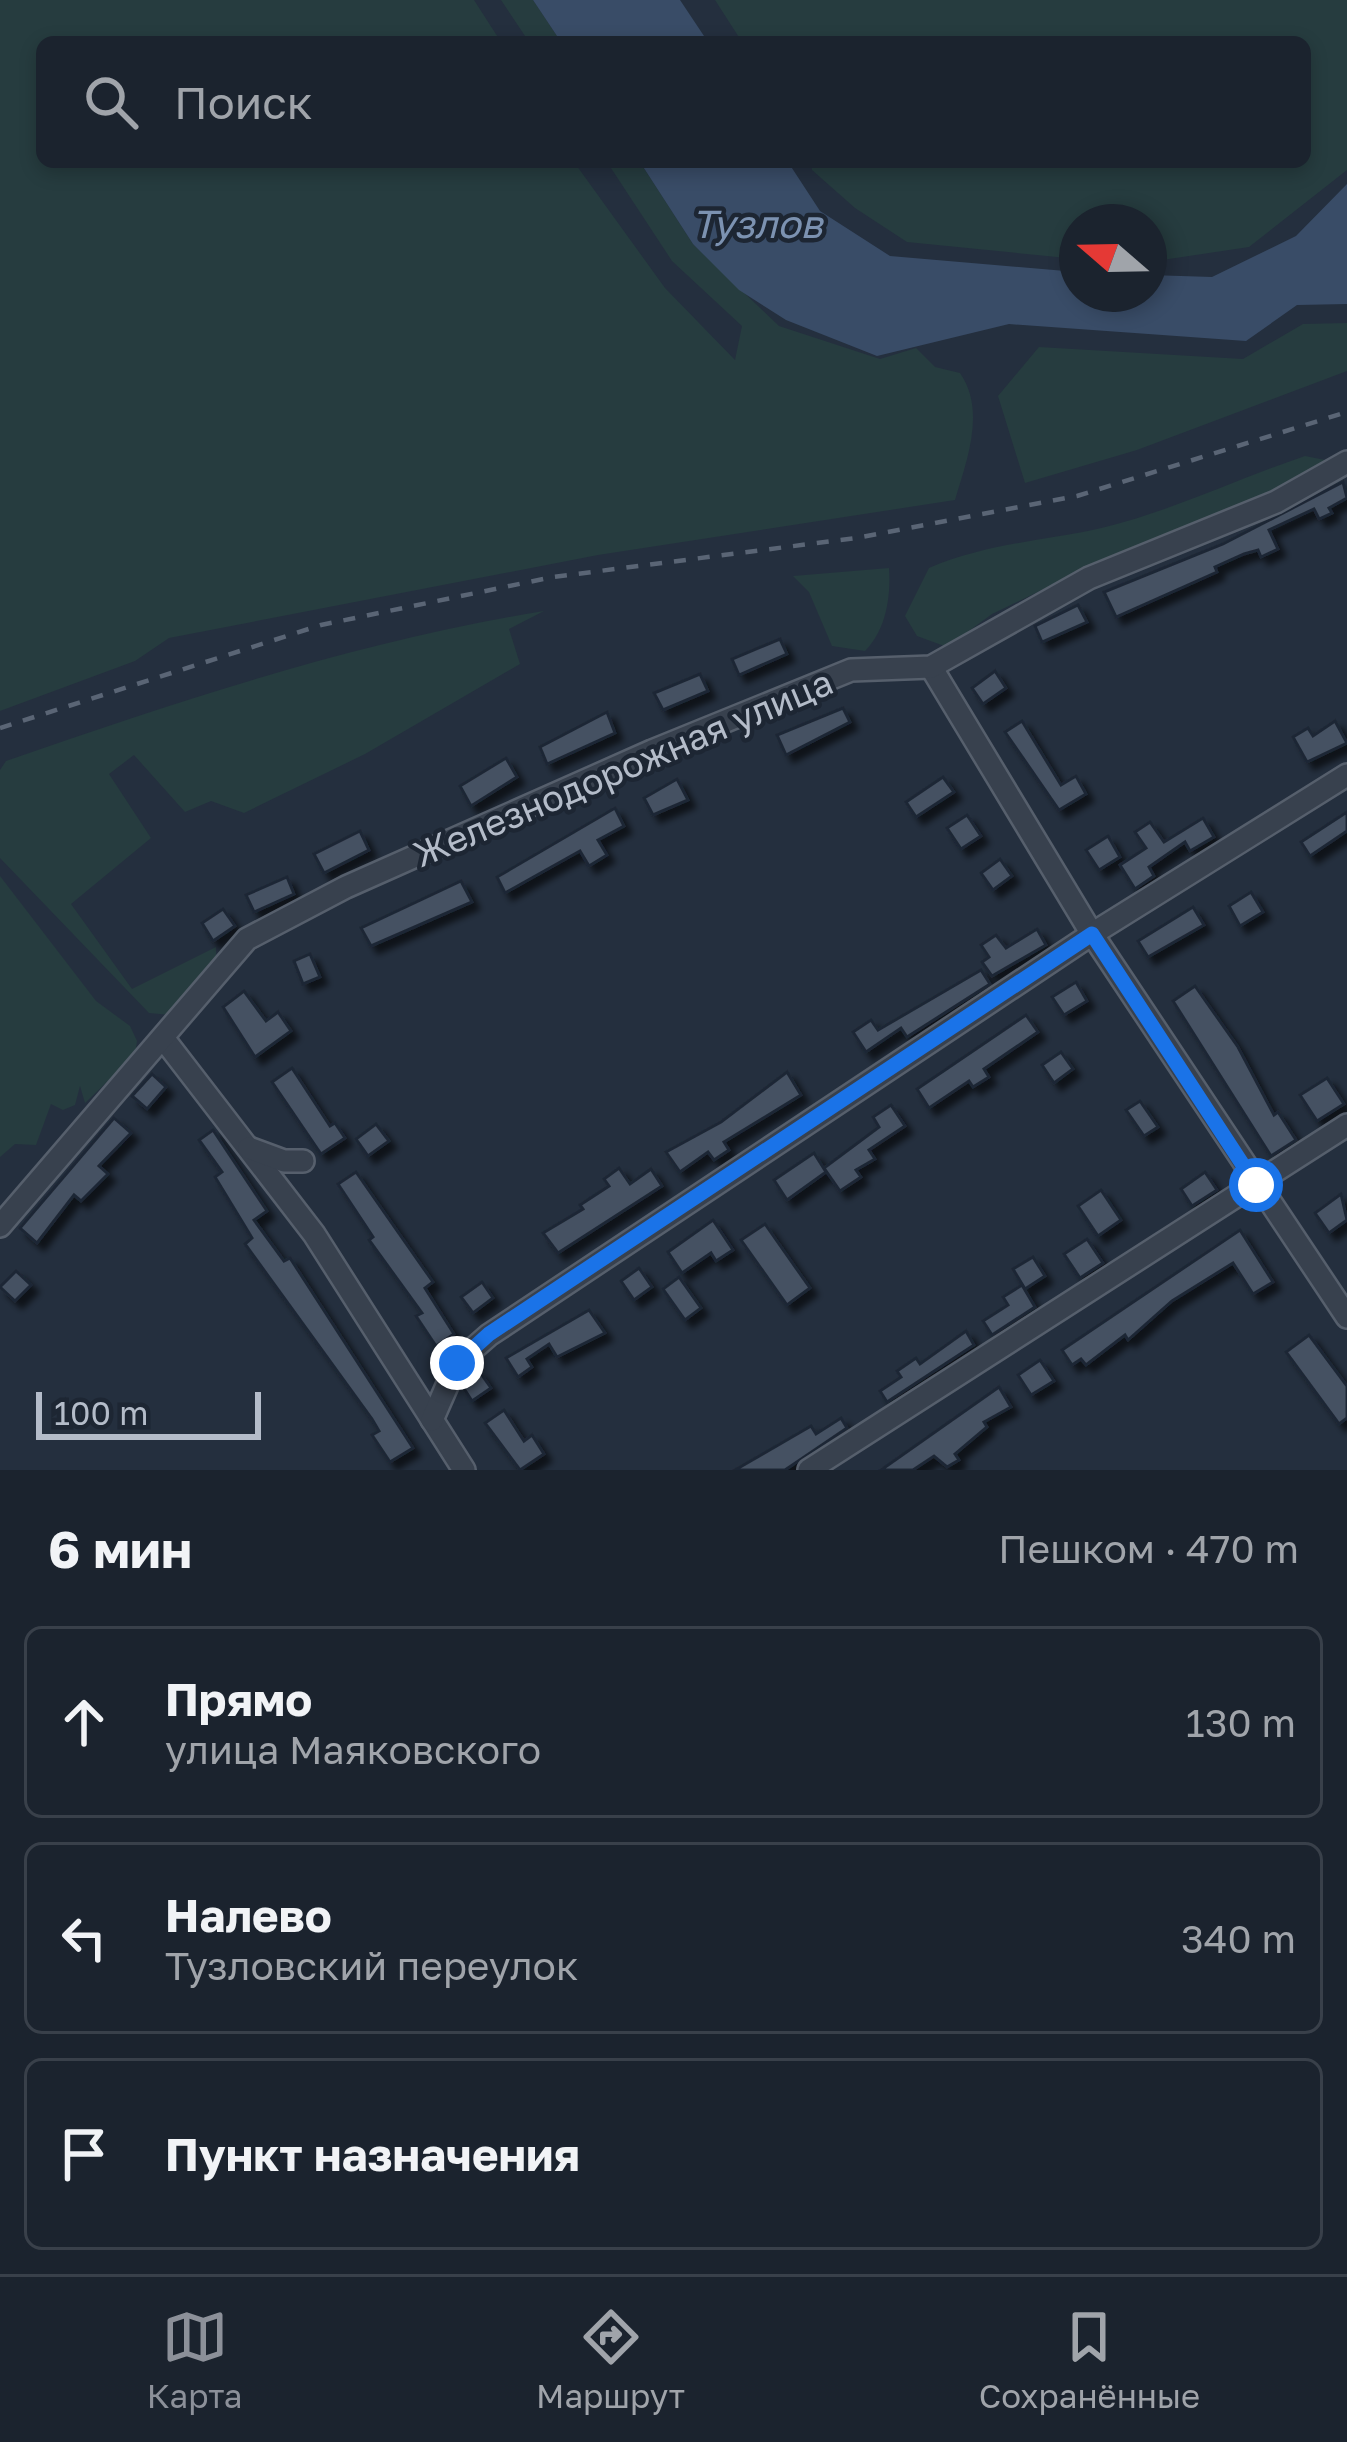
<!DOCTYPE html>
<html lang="ru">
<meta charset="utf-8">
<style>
body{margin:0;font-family:"Golos Text",sans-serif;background:#242b36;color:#f1f3f6}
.compass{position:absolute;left:1059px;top:204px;width:108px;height:108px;border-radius:50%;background:#1b232e;box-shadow:0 6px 18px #0003;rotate:290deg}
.scale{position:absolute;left:36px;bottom:30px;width:225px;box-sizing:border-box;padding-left:12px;border:6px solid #b4bcc9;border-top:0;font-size:33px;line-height:42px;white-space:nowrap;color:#b4bcc9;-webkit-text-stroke:9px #1d2633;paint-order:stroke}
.stop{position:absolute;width:36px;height:36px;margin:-27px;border:9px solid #1a73e8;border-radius:50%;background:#fff}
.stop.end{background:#1a73e8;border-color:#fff;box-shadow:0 3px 12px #0008}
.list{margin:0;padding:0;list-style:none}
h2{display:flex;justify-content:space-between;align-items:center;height:156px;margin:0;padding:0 48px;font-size:51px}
h2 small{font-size:39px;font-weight:400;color:#a0a4aa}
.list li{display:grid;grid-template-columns:78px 1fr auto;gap:36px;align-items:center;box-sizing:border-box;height:192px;margin:0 24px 24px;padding:0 24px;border:3px solid #39404a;border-radius:18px}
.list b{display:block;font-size:45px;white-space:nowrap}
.list p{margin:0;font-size:39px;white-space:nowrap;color:#a0a4aa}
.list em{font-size:39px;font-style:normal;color:#a0a4aa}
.icon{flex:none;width:66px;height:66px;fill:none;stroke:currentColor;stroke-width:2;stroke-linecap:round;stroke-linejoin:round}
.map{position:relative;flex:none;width:1347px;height:1470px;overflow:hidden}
.search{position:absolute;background:#1b232e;box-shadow:0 6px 18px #0003;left:36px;right:36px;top:36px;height:132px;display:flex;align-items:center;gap:30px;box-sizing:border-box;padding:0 42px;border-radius:18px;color:#a0a4aa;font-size:45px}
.sheet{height:804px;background:#1b232e}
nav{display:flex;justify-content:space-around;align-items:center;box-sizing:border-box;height:168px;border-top:3px solid #39404a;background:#1b232e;font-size:33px;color:#a0a4aa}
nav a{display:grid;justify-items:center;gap:6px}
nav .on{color:#8c9099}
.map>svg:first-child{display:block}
</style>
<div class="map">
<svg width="1347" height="1470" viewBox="0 0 1347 1470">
<defs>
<filter id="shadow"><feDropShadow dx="7" dy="7" stdDeviation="3" flood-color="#0009"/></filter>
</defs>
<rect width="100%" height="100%" fill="#242f3e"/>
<g fill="#263c3f">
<path d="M0 0H474L501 42H42V162H574L665 288 735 360 742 326 672 261 607 162H640L693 244 779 326 880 359 916 348 935 367 960 373C986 410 967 460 955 500L598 555 169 638 135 661 0 711Z"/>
<polygon points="501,0 533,0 561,42 529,42"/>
<polygon points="715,0 1347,0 1347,170 1249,247 1149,262 1149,222 1077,222 1077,259 907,242 855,208 812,170 811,162 1305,162 1305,42 742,42"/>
<polygon points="1347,323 1347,371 1137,450 1025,483 998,396 1039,347 1243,359 1303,324"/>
<path d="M1305 456 1325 460 1317 473 1085 569 992 614 947 647 917 636 905 616 929 568C981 546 1029 542 1083 532 1160 517 1231 481 1305 456Z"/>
<path d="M889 568C891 597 886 630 865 651L832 646 809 592 793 576Z"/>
<path d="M544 611 509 629 520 664 365 754 244 813 211 801 185 812 134 755 109 774 151 838 71 904 132 989 216 947V963L170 1015 149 1013 0 858V770L6 761C183 700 358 641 544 611Z"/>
<polygon points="0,876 96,1001 130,1026 137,1041 135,1055 85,1103 80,1086 75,1105 63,1110 51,1104 36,1145 15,1144 0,1157"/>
</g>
<g fill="#394c67">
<polygon points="533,0 680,0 708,42 561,42"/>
<polygon points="640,162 788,162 820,211 890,256 1077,272 1077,294 1149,294 1149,275 1212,277 1296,236 1347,184 1347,304 1297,305 1246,341 1009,324 877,356 786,320 739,290 693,244"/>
</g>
<g fill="#455162" stroke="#1f2835" stroke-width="3" filter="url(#shadow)">
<polygon points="1343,482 1347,498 1329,508 1332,513 1319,519 1314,509 1269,530 1278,549 1261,557 1258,550 1244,554 1215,567 1217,572 1116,617 1104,592 1223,544"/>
<polygon points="1078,605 1087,622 1042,642 1035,626"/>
<polygon points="780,639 787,654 739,675 732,659"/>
<polygon points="995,671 1006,688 983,704 972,688"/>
<polygon points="700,674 708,691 663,710 654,693"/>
<polygon points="843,708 850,722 786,755 777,735"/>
<polygon points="607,712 615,733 547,764 540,747"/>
<polygon points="1022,721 1061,785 1076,776 1086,794 1059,810 1005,732"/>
<polygon points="1335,721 1347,743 1307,762 1293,737 1308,728 1313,736"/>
<polygon points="506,758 517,777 471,806 460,786"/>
<polygon points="943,777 954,792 916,817 906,802"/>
<polygon points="677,779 688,800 653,815 644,798"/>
<polygon points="615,808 624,826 598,840 607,855 589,866 580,851 505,893 497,877"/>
<polygon points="1347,812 1347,831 1310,856 1301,842"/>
<polygon points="967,815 981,836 961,849 947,828"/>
<polygon points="1203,818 1214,837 1190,851 1185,842 1149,867 1154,876 1135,889 1120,865 1146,848 1135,832 1150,822 1164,842"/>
<polygon points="360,831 369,850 324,873 314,854"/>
<polygon points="1108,836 1120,857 1099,870 1086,850"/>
<polygon points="1000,859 1012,876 993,890 981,873"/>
<polygon points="287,877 294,894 254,912 246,895"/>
<polygon points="461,881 472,902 371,946 361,928"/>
<polygon points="1251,892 1263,912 1240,926 1229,906"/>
<polygon points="1193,907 1204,925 1148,957 1138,941"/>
<polygon points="223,909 235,926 213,941 202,923"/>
<polygon points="1037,929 1046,945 992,976 982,962 989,957 981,945 996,935 1006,948"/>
<polygon points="310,954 320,977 303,984 294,961"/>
<polygon points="981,970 990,984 907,1037 901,1028 866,1052 853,1032 871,1020 878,1030"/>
<polygon points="1076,982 1087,1001 1064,1015 1052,997"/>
<polygon points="1195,986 1238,1047 1274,1115 1278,1112 1296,1140 1271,1156 1173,1001"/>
<polygon points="244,991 266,1021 278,1012 291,1031 255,1057 223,1007"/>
<polygon points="1026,1015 1038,1032 984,1069 989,1077 973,1087 969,1081 929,1108 917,1089"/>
<polygon points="1061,1052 1073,1069 1054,1083 1042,1065"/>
<polygon points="292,1068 330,1126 335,1123 345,1138 321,1154 272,1082"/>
<polygon points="787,1072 801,1095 724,1142 729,1150 714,1160 708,1152 680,1172 666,1152 721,1122"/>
<polygon points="152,1074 166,1087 147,1109 132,1096"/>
<polygon points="1327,1078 1344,1104 1317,1121 1300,1095"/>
<polygon points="1140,1101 1158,1127 1144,1136 1126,1110"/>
<polygon points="891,1105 905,1126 869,1150 875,1159 856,1170 861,1177 840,1191 824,1168 879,1127 873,1117"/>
<polygon points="114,1118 131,1133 99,1166 108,1174 81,1201 74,1195 37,1243 20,1228"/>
<polygon points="376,1124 389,1141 368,1156 356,1139"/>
<polygon points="213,1130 267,1211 254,1220 284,1261 290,1258 413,1448 390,1462 372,1435 379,1431 372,1419 245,1244 252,1238 215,1177 222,1172 199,1140"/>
<polygon points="814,1153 826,1172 787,1200 774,1180"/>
<polygon points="619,1168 630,1184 651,1169 662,1186 558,1253 543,1233 583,1209 580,1205 609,1186 604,1179"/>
<polygon points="356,1172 433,1282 425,1288 454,1334 436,1346 416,1316 422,1313 369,1240 373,1237 338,1184"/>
<polygon points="1205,1172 1217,1190 1192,1206 1181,1189"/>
<polygon points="1101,1190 1121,1220 1098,1236 1078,1206"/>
<polygon points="1341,1194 1347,1220 1329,1233 1315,1213"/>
<polygon points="713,1220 733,1250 716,1261 711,1253 682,1273 668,1252"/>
<polygon points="765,1224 810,1288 787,1305 741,1240"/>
<polygon points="1240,1230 1273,1282 1253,1294 1233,1263 1172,1301 1128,1340 1125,1335 1086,1365 1081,1359 1072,1365 1062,1350"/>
<polygon points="1087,1239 1103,1263 1080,1278 1064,1254"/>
<polygon points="1033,1257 1045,1276 1025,1289 1013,1269"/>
<polygon points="639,1268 652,1287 634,1300 621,1281"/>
<polygon points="16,1271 31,1285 15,1301 0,1287"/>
<polygon points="679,1277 701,1308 685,1320 663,1289"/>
<polygon points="482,1282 493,1298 473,1313 461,1297"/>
<polygon points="1022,1285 1035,1307 992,1335 983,1321 1008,1305 1003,1297"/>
<polygon points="589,1310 605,1333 557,1357 549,1344 527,1359 532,1367 518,1377 506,1358"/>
<polygon points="966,1331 974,1345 887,1402 880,1391 901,1377 897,1371 916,1358 920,1364"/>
<polygon points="1309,1335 1347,1386 1347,1418 1339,1424 1286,1352"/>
<polygon points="1040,1360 1054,1381 1031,1395 1018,1375"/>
<polygon points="479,1371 491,1388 472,1401 463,1387"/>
<polygon points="999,1387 1011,1407 984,1422 987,1427 955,1454 959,1460 947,1467 934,1456 913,1470 881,1470"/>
<polygon points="504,1410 524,1441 532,1435 544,1454 520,1470 485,1423"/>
<polygon points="841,1418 847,1428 785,1470 735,1470 811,1426 816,1434"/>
</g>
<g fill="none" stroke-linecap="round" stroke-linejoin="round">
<defs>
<g id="minor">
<polyline points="931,667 1092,934 1347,1317"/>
<polyline points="163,1038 314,1234 464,1470"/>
<polyline points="249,1148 284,1161 303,1161"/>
<polyline points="0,1226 247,939 346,887 652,751 851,670 931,667 1089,578 1276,502 1347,462"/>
<polyline points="432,1420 457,1363 489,1335 1092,934 1347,775"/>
<polyline points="809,1470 1347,1125"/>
</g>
</defs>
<use href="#minor" stroke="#565f6c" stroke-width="26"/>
<use href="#minor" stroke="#38414e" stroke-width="21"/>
<polyline stroke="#5a6575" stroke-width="4.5" stroke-dasharray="12 12" stroke-linecap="butt" points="0,728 321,625 553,577 856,538 1077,496 1347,412"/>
</g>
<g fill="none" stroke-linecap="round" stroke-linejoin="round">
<polyline stroke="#1a73e8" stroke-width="15" points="457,1363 489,1334 1092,934 1256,1185"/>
</g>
<g text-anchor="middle" stroke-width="9" stroke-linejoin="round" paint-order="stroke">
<g font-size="36" fill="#b4bcc9" stroke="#1d2633">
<text transform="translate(623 768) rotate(-23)" y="13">Железнодорожная улица</text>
</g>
<g font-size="39" font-style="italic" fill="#7c92b1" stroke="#1d2633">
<text x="757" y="238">Тузлов</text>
</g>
</g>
</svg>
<svg class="compass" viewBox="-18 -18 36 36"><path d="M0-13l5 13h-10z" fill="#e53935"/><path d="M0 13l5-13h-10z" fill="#a0a4aa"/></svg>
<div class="scale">100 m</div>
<div class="stop" style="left:1256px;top:1185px"></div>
<div class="stop end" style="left:457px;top:1363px"></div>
<div class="search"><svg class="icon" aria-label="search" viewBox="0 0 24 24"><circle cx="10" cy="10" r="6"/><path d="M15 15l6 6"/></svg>Поиск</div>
</div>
<section class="sheet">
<h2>6 мин<small>Пешком · 470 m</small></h2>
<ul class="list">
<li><svg class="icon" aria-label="ahead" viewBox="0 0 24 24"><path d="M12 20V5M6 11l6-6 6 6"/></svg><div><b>Прямо</b><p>улица Маяковского</p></div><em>130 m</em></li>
<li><svg class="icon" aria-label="left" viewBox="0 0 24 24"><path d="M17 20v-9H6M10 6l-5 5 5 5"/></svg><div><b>Налево</b><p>Тузловский переулок</p></div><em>340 m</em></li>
<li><svg class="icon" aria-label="arrive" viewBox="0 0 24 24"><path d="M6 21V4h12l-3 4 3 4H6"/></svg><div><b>Пункт назначения</b></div></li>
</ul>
</section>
<nav>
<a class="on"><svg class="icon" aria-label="map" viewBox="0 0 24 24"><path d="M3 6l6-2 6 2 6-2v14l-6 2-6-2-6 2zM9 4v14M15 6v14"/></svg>Карта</a>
<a><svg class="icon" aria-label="directions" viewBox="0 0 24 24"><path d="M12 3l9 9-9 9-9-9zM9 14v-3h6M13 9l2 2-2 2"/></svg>Маршрут</a>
<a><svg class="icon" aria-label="saved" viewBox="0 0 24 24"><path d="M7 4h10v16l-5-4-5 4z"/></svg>Сохранённые</a>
</nav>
